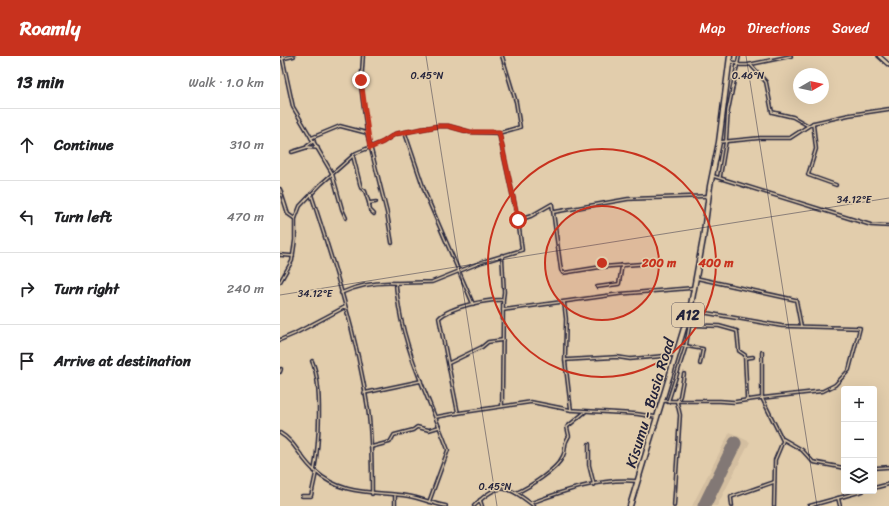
<!DOCTYPE html>
<meta charset="utf-8">
<style>
body{margin:0;font-family:Sriracha,sans-serif;background:#f6f6f6;color:#202124}
.controls{position:absolute;right:12px;bottom:12px;display:grid;overflow:hidden;border-radius:4px;box-shadow:0 4px 16px #0002}
.controls button{width:36px;height:36px;display:grid;place-items:center;padding:0;border:0;border-bottom:1px solid #e0e0e0;background:#fff;color:#202124;font:20px sans-serif}
.compass{position:absolute;left:513px;top:12px;width:36px;height:36px;border-radius:50%;background:#fff;box-shadow:0 4px 16px #0002;rotate:81deg}
.stop{position:absolute;width:12px;height:12px;margin:-9px;border:3px solid #c8321e;border-radius:50%;background:#fff}
.stop.end{background:#c8321e;border-color:#fff;box-shadow:0 1px 4px #0008}
.list{margin:0;padding:0;list-style:none}
h2{display:flex;justify-content:space-between;align-items:center;height:52px;margin:0;padding:0 16px;font-size:17px}
h2 small{font-size:13px;font-weight:400;color:#757577}
.list li{display:grid;grid-template-columns:26px 1fr auto;gap:12px;align-items:center;box-sizing:border-box;height:72px;padding:0 16px;border-top:1px solid #e0e0e0}
.list b{display:block;font-size:15px;white-space:nowrap}
.list em{font-size:13px;font-style:normal;color:#757577}
.icon{flex:none;width:22px;height:22px;fill:none;stroke:currentColor;stroke-width:2;stroke-linecap:round;stroke-linejoin:round}
.map{position:relative;flex:none;width:609px;height:450px;overflow:hidden}
header{display:flex;align-items:center;gap:24px;box-sizing:border-box;height:56px;padding:0 20px;background:#c8321e;color:#fff}
header strong{font-size:19px}
nav{display:flex;gap:22px;margin-inline-start:auto;font-size:14px}
main{display:flex}
aside{flex:1;background:#fff}
.map>svg:first-child{display:block}
</style>
<header>
<strong>Roamly</strong>
<nav><a>Map</a><a>Directions</a><a>Saved</a></nav>
</header>
<main>
<aside>
<h2>13 min<small>Walk · 1.0 km</small></h2>
<ul class="list">
<li><svg class="icon" aria-label="ahead" viewBox="0 0 24 24"><path d="M12 20V5M6 11l6-6 6 6"/></svg><div><b>Continue</b></div><em>310 m</em></li>
<li><svg class="icon" aria-label="left" viewBox="0 0 24 24"><path d="M17 20v-9H6M10 6l-5 5 5 5"/></svg><div><b>Turn left</b></div><em>470 m</em></li>
<li><svg class="icon" aria-label="right" viewBox="0 0 24 24"><path d="M7 20v-9h11M14 6l5 5-5 5"/></svg><div><b>Turn right</b></div><em>240 m</em></li>
<li><svg class="icon" aria-label="arrive" viewBox="0 0 24 24"><path d="M6 21V4h12l-3 4 3 4H6"/></svg><div><b>Arrive at destination</b></div></li>
</ul>
</aside>
<div class="map">
<svg width="609" height="450" viewBox="0 0 609 450">
<rect width="100%" height="100%" fill="#e2cdac"/>
<filter id="ink" filterUnits="userSpaceOnUse"><feTurbulence type="fractalNoise" baseFrequency=".025" numOctaves="2"/><feDisplacementMap in="SourceGraphic" scale="8" xChannelSelector="R" yChannelSelector="G"/><feConvolveMatrix kernelMatrix="1 2 1 2 8 2 1 2 1" color-interpolation-filters="sRGB"/></filter>
<g filter="url(#ink)">
<polygon fill="#d3bea0" points="450,376 470,386 437,450 412,450"/>
<g fill="none" stroke-linecap="round" stroke-linejoin="round">
<polyline stroke="#827874" stroke-width="13" points="424,450 455,387"/>
<defs>
<g id="street">
<polyline points="2,0 13,51 52,117 62,153 66,162"/>
<polyline points="83,0 81,30 87,77 107,157 112,187"/>
<polyline points="0,3 14,0"/>
<polyline points="450,5 460,9 467,9 511,0"/>
<polyline points="471,9 486,26 492,56 513,61 527,69"/>
<polyline points="533,67 536,93 528,119 556,129"/>
<polyline points="125,77 146,139 193,248"/>
<polyline points="31,82 60,70 87,77"/>
<polyline points="439,86 480,82 510,82 533,67 569,59 609,53"/>
<polyline points="27,90 34,85"/>
<polyline points="12,96 28,91 38,92"/>
<polyline points="73,100 81,132 85,135 89,147 96,146"/>
<polyline points="433,120 591,169 609,170"/>
<polyline points="440,121 446,85 448,55 459,0"/>
<polyline points="0,133 8,158 15,163"/>
<path d="M31 138C54 208 77 280 88 353 92 381 92 410 92 438"/>
<polyline points="89,147 90,154 94,158"/>
<polyline points="274,156 348,143 429,140"/>
<polyline points="239,164 251,160 272,148 281,214 283,217 321,211 373,207"/>
<polyline points="0,199 13,200"/>
<polyline points="416,222 516,244 521,270"/>
<polyline points="0,226 12,205 15,184 15,163 20,150 41,128 76,97 103,86 115,78 158,70 168,70 190,76 219,77 240,71 236,46 222,0"/>
<polyline points="317,231 339,228 342,209"/>
<path d="M61 237C79 229 97 226 116 227"/>
<polyline points="223,244 223,254"/>
<polyline points="284,246 286,263 285,304 291,354"/>
<polyline points="412,250 412,254 421,256 502,270 580,272 569,314 555,329 543,335 482,342 482,296"/>
<polyline points="406,269 439,270 457,275 459,295 465,299 465,302 467,344"/>
<polyline points="0,284 14,278 65,251"/>
<polyline points="400,289 423,293 420,308"/>
<polyline points="465,302 473,301"/>
<polyline points="285,304 337,301 350,303 395,299"/>
<path d="M32 305C43 329 39 389 34 415"/>
<polyline points="169,307 202,291 208,286 223,284"/>
<polyline points="0,316 1,313"/>
<polyline points="84,337 141,325"/>
<polyline points="383,345 440,345 454,346 482,342 503,385 495,404 494,450"/>
<polyline points="388,346 406,290 412,254"/>
<polyline points="222,350 223,254 339,238 412,232"/>
<polyline points="178,357 251,346 291,354 357,358 376,361"/>
<path d="M156 361 178 357 159 262C170 251 207 243 223 244L224 236 222 199"/>
<path d="M0 377C16 386 21 404 35 415 62 440 94 435 128 440 141 442 153 448 166 450"/>
<polyline points="503,383 522,394 533,406 564,412"/>
<polyline points="309,388 309,409 314,429"/>
<polyline points="91,391 110,386 114,379 133,374 137,371 149,374 159,371"/>
<polyline points="594,412 609,411"/>
<polyline points="594,432 609,428"/>
<path d="M236 437C249 431 277 414 283 400 287 392 282 390 289 380L287 371 305 356"/>
<polyline points="22,440 31,440 36,417"/>
<polyline points="558,442 560,450"/>
<polyline points="200,444 202,450"/>
<path d="M149 446 168 394C151 347 127 301 119 252 118 243 116 236 116 227L152 226 202 206 242 194 238 164 219 77"/>
<path d="M251 447C283 435 321 422 356 425"/>
<polyline points="115,450 115,440"/>
<path d="M194 450C219 425 227 429 254 450"/>
<polyline points="394,450 400,359 397,346 400,340 404,318"/>
<polyline points="452,450 451,441 494,426"/>
<polyline points="529,450 583,435"/>
</g>
<polyline id="secondary" points="599,0 609,9"/>
<polyline id="highway" points="350,450 411,249 423,183 430,130 439,86 450,0"/>
</defs>
<use href="#street" stroke="#22223b" stroke-width="4.5"/>
<use href="#secondary" stroke="#22223b" stroke-width="5.5"/>
<use href="#highway" stroke="#22223b" stroke-width="7"/>
<use href="#street" stroke="#e2cdac" stroke-width="1.5"/>
<use href="#secondary" stroke="#e2cdac" stroke-width="2.5"/>
<use href="#highway" stroke="#e2cdac" stroke-width="4"/>
</g>
</g>
<g fill="none" stroke-linecap="round" stroke-linejoin="round" filter="url(#ink)">
<polyline stroke="#c8321e" stroke-width="5" points="81,24 90,92 103,86 115,78 158,70 168,70 190,76 219,76 238,164"/>
</g>
<path fill="none" stroke="#22223b" stroke-width="1" stroke-opacity="0.45" d="M146 0 217 450M466 0 537 450M0 239 609 142"/>
<circle cx="322" cy="207" r="57" fill="#c8321e" fill-opacity=".12"/>
<g fill="none" stroke="#c8321e" stroke-width="2">
<circle cx="322" cy="207" r="57"/>
<circle cx="322" cy="207" r="114"/>
</g>
<g text-anchor="middle" stroke-width="3" stroke-linejoin="round" paint-order="stroke">
<rect fill="#e2cdac" stroke="#5c555d" stroke-width="1" x="392" y="247" width="32" height="24" rx="3"/>
<g font-size="14" font-weight="bold" fill="#22223b">
<text x="408" y="264">A12</text>
</g>
<g font-size="15" fill="#22223b" stroke="#e2cdac">
<text transform="translate(370 347) rotate(-73)" y="5">Kisumu - Busia Road</text>
</g>
</g>
<g font-size="10" text-anchor="middle" fill="#22223b" stroke="#e2cdac" stroke-width="3" stroke-linejoin="round" paint-order="stroke">
<text x="147" y="23">0.45°N</text>
<text x="468" y="23">0.46°N</text>
<text x="574" y="147">34.12°E</text>
<text x="35" y="241">34.12°E</text>
<text x="215" y="434">0.45°N</text>
</g>
<circle cx="322" cy="207" r="6" fill="#c8321e" stroke="#e2cdac" stroke-width="2"/>
<g font-size="12" text-anchor="middle" font-weight="bold" fill="#c8321e" stroke="#e2cdac" stroke-width="3" stroke-linejoin="round" paint-order="stroke">
<text x="379" y="211">200 m</text>
<text x="436" y="211">400 m</text>
</g>
</svg>
<div class="controls">
<button>+</button>
<button>−</button>
<button><svg class="icon" aria-label="layers" viewBox="0 0 24 24"><path d="M12 4l9 5-9 5-9-5zM3 14l9 5 9-5"/></svg></button>
</div>
<svg class="compass" viewBox="-18 -18 36 36"><path d="M0-13l5 13h-10z" fill="#e53935"/><path d="M0 13l5-13h-10z" fill="#757577"/></svg>
<div class="stop" style="left:238px;top:164px"></div>
<div class="stop end" style="left:81px;top:24px"></div>
</div>
</main>
